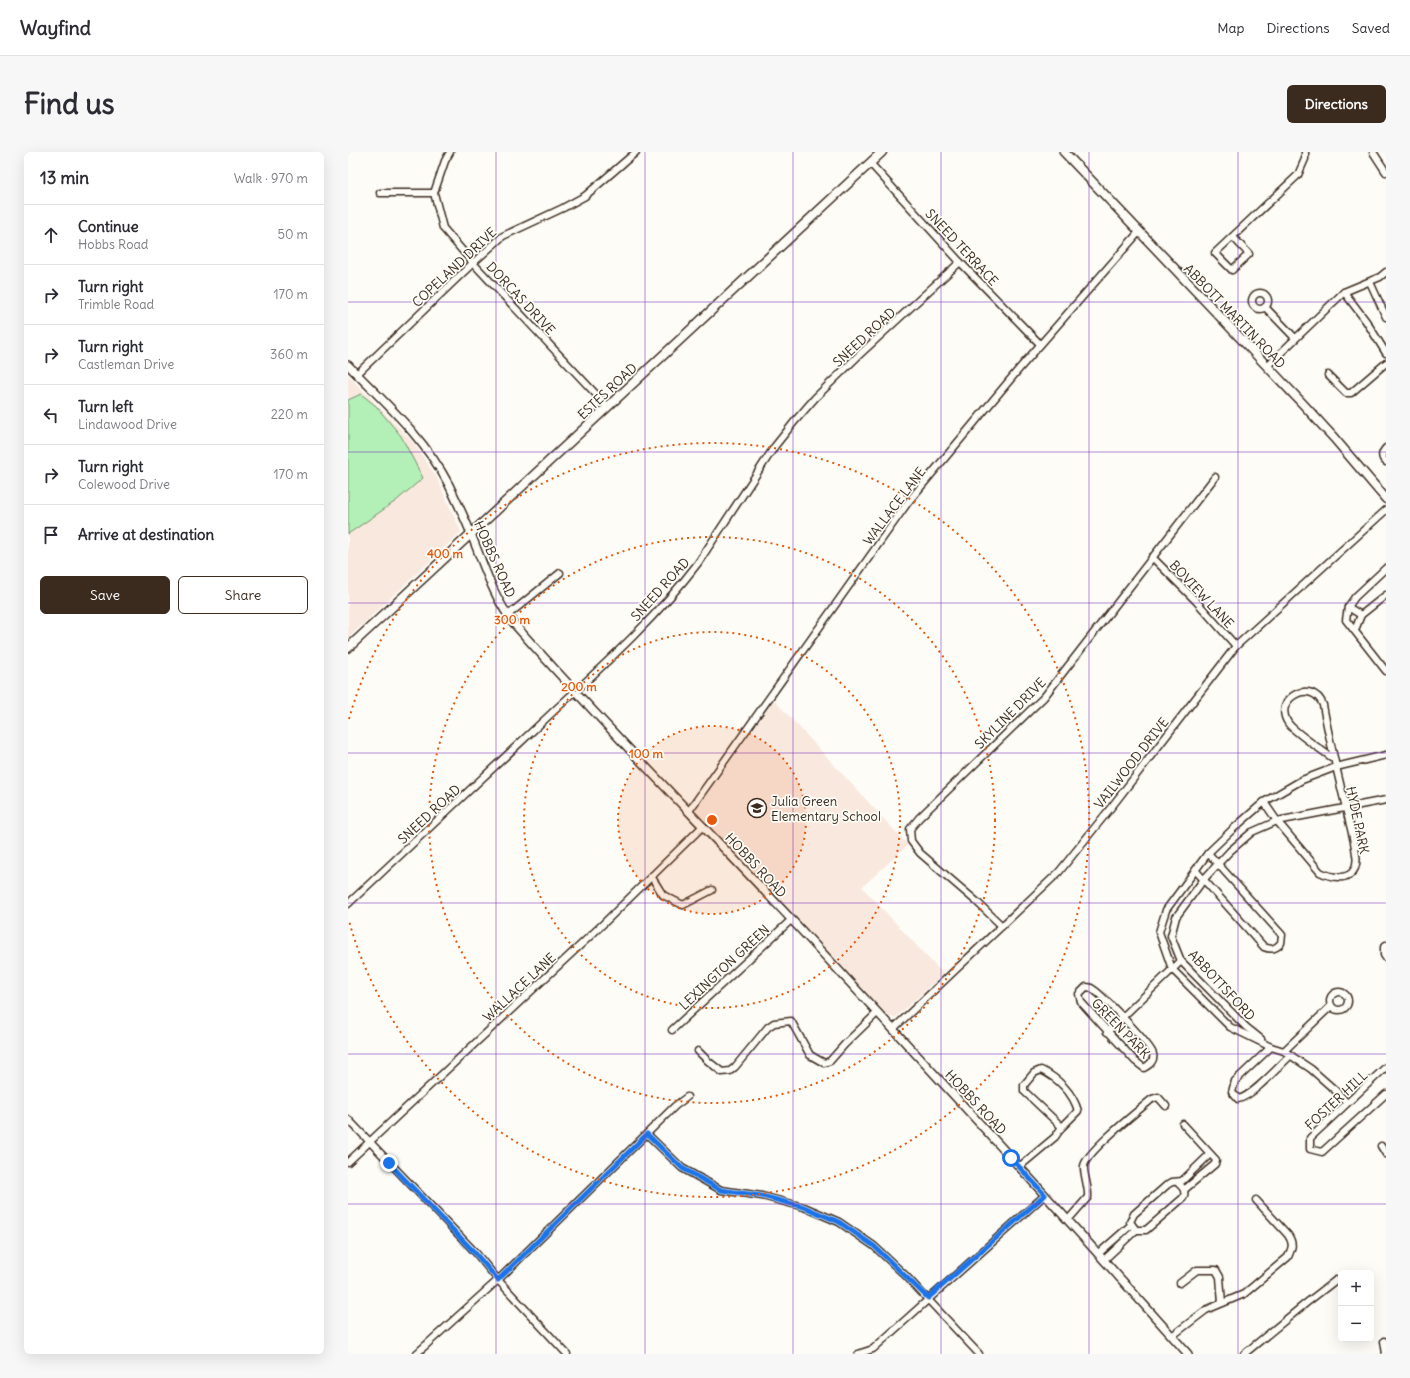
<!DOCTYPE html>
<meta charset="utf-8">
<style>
body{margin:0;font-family:Delius,sans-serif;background:#f7f7f7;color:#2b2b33}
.controls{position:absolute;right:12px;bottom:12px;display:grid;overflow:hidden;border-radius:6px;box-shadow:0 4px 16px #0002}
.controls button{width:36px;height:36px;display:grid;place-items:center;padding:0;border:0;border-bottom:1px solid #e1e1e2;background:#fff;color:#2b2b33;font:20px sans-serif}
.stop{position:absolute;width:12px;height:12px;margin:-9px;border:3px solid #1a73e8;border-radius:50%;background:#fff}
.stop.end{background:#1a73e8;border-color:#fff;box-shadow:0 1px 4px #0008}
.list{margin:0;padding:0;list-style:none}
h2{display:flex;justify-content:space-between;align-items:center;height:52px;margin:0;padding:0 16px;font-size:17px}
h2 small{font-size:13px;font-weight:400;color:#7c7c81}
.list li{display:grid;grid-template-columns:26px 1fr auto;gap:12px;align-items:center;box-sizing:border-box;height:60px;padding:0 16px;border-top:1px solid #e1e1e2}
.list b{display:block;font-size:15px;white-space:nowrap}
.list p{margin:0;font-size:13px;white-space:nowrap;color:#7c7c81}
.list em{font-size:13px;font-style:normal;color:#7c7c81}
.actions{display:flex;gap:8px;padding:12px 16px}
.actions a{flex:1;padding:9px 0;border:1px solid #3b2a1e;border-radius:6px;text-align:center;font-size:14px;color:#3b2a1e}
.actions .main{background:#3b2a1e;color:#fff}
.icon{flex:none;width:22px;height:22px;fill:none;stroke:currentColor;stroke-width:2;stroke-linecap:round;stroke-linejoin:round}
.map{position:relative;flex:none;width:1038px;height:1202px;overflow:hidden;border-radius:6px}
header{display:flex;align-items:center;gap:24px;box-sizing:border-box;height:56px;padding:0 20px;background:#fff;border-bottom:1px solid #e1e1e2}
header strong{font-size:19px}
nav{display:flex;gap:22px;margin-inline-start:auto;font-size:14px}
.intro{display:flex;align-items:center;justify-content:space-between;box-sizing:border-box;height:96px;padding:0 24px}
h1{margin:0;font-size:28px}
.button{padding:10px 18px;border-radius:6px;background:#3b2a1e;color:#fff;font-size:14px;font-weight:700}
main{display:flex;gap:24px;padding:0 24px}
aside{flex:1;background:#fff;border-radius:6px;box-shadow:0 4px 16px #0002}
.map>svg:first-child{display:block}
</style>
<header>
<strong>Wayfind</strong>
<nav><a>Map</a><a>Directions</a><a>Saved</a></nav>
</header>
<div class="intro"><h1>Find us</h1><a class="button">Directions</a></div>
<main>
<aside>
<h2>13 min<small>Walk · 970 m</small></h2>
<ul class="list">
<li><svg class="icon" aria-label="ahead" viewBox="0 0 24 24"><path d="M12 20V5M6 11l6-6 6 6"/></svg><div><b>Continue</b><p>Hobbs Road</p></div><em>50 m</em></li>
<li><svg class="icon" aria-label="right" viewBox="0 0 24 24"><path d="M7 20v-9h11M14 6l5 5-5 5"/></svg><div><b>Turn right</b><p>Trimble Road</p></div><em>170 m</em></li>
<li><svg class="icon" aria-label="right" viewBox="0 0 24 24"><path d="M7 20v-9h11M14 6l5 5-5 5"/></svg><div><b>Turn right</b><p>Castleman Drive</p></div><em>360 m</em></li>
<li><svg class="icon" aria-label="left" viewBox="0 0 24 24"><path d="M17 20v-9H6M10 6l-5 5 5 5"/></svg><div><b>Turn left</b><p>Lindawood Drive</p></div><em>220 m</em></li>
<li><svg class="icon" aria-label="right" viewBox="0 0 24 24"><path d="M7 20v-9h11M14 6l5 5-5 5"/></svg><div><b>Turn right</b><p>Colewood Drive</p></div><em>170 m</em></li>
<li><svg class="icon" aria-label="arrive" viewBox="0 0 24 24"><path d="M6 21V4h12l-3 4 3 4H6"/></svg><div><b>Arrive at destination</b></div></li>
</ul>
<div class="actions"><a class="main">Save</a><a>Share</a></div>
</aside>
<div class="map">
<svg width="1038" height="1202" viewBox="0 0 1038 1202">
<rect width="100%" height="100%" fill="#fdfcf7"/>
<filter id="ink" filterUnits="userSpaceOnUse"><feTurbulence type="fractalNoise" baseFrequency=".025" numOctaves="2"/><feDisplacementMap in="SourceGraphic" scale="8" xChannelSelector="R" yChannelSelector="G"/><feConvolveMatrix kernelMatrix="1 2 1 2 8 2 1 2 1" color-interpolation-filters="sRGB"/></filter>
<g filter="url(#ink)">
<g fill="#f9e8de">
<polygon points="0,223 64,289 88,324 113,380 0,486"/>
<polygon points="426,548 560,693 514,735 595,822 547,866 539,863 347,659"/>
</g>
<polygon fill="#b2f0b7" stroke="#768d6a" points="13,242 28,254 53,284 75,326 48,349 0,382 0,248"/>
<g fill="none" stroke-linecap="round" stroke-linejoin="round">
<defs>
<g id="minor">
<polyline points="102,0 97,9 86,41 95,76 125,111 259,254"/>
<polyline points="1025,0 1038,20"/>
<polyline points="522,11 612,110 692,192"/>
<polyline points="32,41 86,41"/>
<polyline points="885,85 901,102 884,118 867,101 950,23 957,7 957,0"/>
<polyline points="1022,130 1038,165"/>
<polyline points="996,140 1018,169 1038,201"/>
<circle cx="912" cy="149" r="8"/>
<polyline points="917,155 947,186"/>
<polyline points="919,214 996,140 1032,125 1038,120"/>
<polyline points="9,222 125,111 155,84 215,56 237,44 288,0"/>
<polyline points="980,223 998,241 1003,241 1038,211"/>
<path d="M1038 296C1033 301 1033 306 1038 310"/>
<polyline points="804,405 848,449 888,494"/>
<polyline points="1038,416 1007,445 1000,455 998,468 1038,519"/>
<polyline points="1000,455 1013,463"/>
<polyline points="160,463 212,421"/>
<polyline points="1007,478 1013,463 1038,443"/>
<path d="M916 650 929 669 972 720C982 725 1001 730 1007 716 1008 713 1009 707 1008 703 1007 689 1000 667 997 652 989 619 981 587 975 553 964 525 924 547 940 571 946 580 975 599 986 607"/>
<polyline points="341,659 561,349 671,217 791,80"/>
<path d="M848 719 916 795C923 798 928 797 933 791L934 783 860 701"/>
<polyline points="303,724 315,743 335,753 364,738"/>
<path d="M0 752C69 687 138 623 207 558 257 512 309 465 350 411L427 294 447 269 467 246 510 204 612 110"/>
<polyline points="654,774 629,750 572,701 563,689 562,677 571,666 696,545 867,325"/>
<polyline points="1038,793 1036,795 1036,803 1038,806"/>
<path d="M738 835C741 835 744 836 746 838 756 845 802 892 805 902 807 909 801 913 796 916L787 909 733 850 731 842Z"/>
<circle cx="991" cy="849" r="9"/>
<polyline points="545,877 711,720 765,653 888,494 1038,358"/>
<polyline points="324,878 443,768"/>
<polyline points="759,880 833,809"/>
<polyline points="913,887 898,875 833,809 823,784 828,765 856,727 882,699 904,680 929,669 1038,648"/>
<path d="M923 895 887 929 884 940 890 947C904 945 931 914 943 903"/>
<polyline points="350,899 360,909 374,920 382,919 387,915 420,875 426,871 443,869 462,903 476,911 482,909 497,892 529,861"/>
<polyline points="936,899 983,854"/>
<polyline points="1038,915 962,986 962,997 974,1000 1038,942"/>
<polyline points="999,951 988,939 963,917 936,899 923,895 882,875 824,817 811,780 818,758 860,701 885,677 916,650 954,628 988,615 1038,603"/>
<polyline points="0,967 128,1101 150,1128 219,1202"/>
<polyline points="835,972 868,1008 867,1012 836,1038"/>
<polyline points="299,982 334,1016 373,1038 414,1044 456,1055 491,1070 526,1094 558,1124 631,1202"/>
<polyline points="1033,994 1038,1002"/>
<polyline points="0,1010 255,772 355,674"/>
<path d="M671 1015 707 985 714 975 676 939V933L686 921 693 918C710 926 725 941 730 959L714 975"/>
<path d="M829 1030C834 1035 839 1038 835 1046L798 1078H788L782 1070 786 1062 819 1033 824 1030 834 1029 862 1002"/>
<path d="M720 1068 740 1045C741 1036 735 1021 736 1014 738 1000 791 958 804 947L810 945 818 954"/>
<polyline points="750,1102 783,1073"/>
<polyline points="756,1108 788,1078"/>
<polyline points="832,1131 849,1118 868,1118 872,1125 874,1151"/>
<path d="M824 1184 858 1158 896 1142 940 1105C944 1096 946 1092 940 1083L908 1048"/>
<polyline points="1036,1189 1038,1202"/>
<polyline points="68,1202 150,1128 327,954 339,945"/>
<polyline points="510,1202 525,1197 697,1043"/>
<polyline points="896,1202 957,1152 988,1128 992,1129"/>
</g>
<path id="tertiary" d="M0 213C36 250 77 286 101 333 109 350 118 368 125 387 137 417 147 449 168 474 256 574 351 669 442 766 576 910 709 1055 840 1202"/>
<g id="secondary">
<polyline points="716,0 955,252 986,286 1038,347"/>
<polyline points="0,496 534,0"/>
</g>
</defs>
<use href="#minor" stroke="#3b2a1e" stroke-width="9"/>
<use href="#tertiary" stroke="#3b2a1e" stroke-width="10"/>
<use href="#secondary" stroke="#3b2a1e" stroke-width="11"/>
<use href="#minor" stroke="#fdfcf7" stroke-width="6"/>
<use href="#tertiary" stroke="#fdfcf7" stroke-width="7"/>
<use href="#secondary" stroke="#fdfcf7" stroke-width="8"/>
</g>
</g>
<g fill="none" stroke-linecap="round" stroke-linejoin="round" filter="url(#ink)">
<polyline stroke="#1a73e8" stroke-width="5" points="41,1011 128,1102 150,1128 299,982 334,1016 373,1038 414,1044 456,1055 491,1070 526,1094 580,1146 697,1043 663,1006"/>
</g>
<path fill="none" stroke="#7b2cbf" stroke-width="1" stroke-opacity="0.55" d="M148 0V1202M297 0V1202M445 0V1202M593 0V1202M741 0V1202M890 0V1202M0 150H1038M0 300H1038M0 451H1038M0 601H1038M0 751H1038M0 902H1038M0 1052H1038"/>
<circle cx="364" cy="668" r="94" fill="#e8590c" fill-opacity=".12"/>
<g fill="none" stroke="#e8590c" stroke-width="2" stroke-dasharray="2 4">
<circle cx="364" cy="668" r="94"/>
<circle cx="364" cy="668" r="188"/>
<circle cx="364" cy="668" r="283"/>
<path d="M1 567A377 377 0 1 1 1 769"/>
</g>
<defs>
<symbol id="school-ring" viewBox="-11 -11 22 22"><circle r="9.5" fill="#fdfcf7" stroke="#3b2a1e" stroke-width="1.5"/><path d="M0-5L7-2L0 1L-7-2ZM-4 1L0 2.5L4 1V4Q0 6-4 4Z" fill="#3b2a1e"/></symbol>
</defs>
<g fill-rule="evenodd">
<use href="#school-ring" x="398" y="645" width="22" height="22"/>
</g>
<g text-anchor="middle" stroke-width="3.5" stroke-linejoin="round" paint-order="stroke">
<g font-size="13" fill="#3b2a1e" stroke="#fdfcf7">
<text transform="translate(614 95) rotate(47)" y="5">SNEED TERRACE</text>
<text transform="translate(106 115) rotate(-43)" y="5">COPELAND DRIVE</text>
<text transform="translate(173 146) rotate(47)" y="5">DORCAS DRIVE</text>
<text transform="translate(887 164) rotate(46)" y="5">ABBOTT MARTIN ROAD</text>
<text transform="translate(516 185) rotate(-43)" y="5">SNEED ROAD</text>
<text transform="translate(259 239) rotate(-43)" y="5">ESTES ROAD</text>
<text transform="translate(546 354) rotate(-53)" y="5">WALLACE LANE</text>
<text transform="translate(147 407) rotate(66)" y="5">HOBBS ROAD</text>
<text transform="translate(312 437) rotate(-48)" y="5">SNEED ROAD</text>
<text transform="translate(854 442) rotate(47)" y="5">BOVIEW LANE</text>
<text transform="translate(662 561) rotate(-45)" y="5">SKYLINE DRIVE</text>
<text transform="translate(783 611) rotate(-52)" y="5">VAILWOOD DRIVE</text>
<text transform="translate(81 662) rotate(-43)" y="5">SNEED ROAD</text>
<text transform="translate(1010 668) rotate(78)" y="5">HYDE PARK</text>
<text transform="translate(408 713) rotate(47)" y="5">HOBBS ROAD</text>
<text transform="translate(376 815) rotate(-43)" y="5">LEXINGTON GREEN</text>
<text transform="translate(874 833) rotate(47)" y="5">ABBOTTSFORD</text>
<text transform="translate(171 835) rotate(-43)" y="5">WALLACE LANE</text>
<text transform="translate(773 876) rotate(46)" y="5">GREEN PARK</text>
<text transform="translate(988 948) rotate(-43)" y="5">FOSTER HILL</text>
<text transform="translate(628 950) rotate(47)" y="5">HOBBS ROAD</text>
</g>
<g font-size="13" fill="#3b2a1e" stroke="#fdfcf7" text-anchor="start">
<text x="423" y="654">Julia Green<tspan x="423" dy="15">Elementary School</tspan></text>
</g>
</g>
<circle cx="364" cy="668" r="6" fill="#e8590c" stroke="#fdfcf7" stroke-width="2"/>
<g font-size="12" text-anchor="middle" font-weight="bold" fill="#e8590c" stroke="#fdfcf7" stroke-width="3.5" stroke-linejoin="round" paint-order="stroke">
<text x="97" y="406">400 m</text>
<text x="164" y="472">300 m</text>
<text x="231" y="539">200 m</text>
<text x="298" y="606">100 m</text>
</g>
</svg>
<div class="controls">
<button>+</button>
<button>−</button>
</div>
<div class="stop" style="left:663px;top:1006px"></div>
<div class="stop end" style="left:41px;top:1011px"></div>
</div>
</main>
